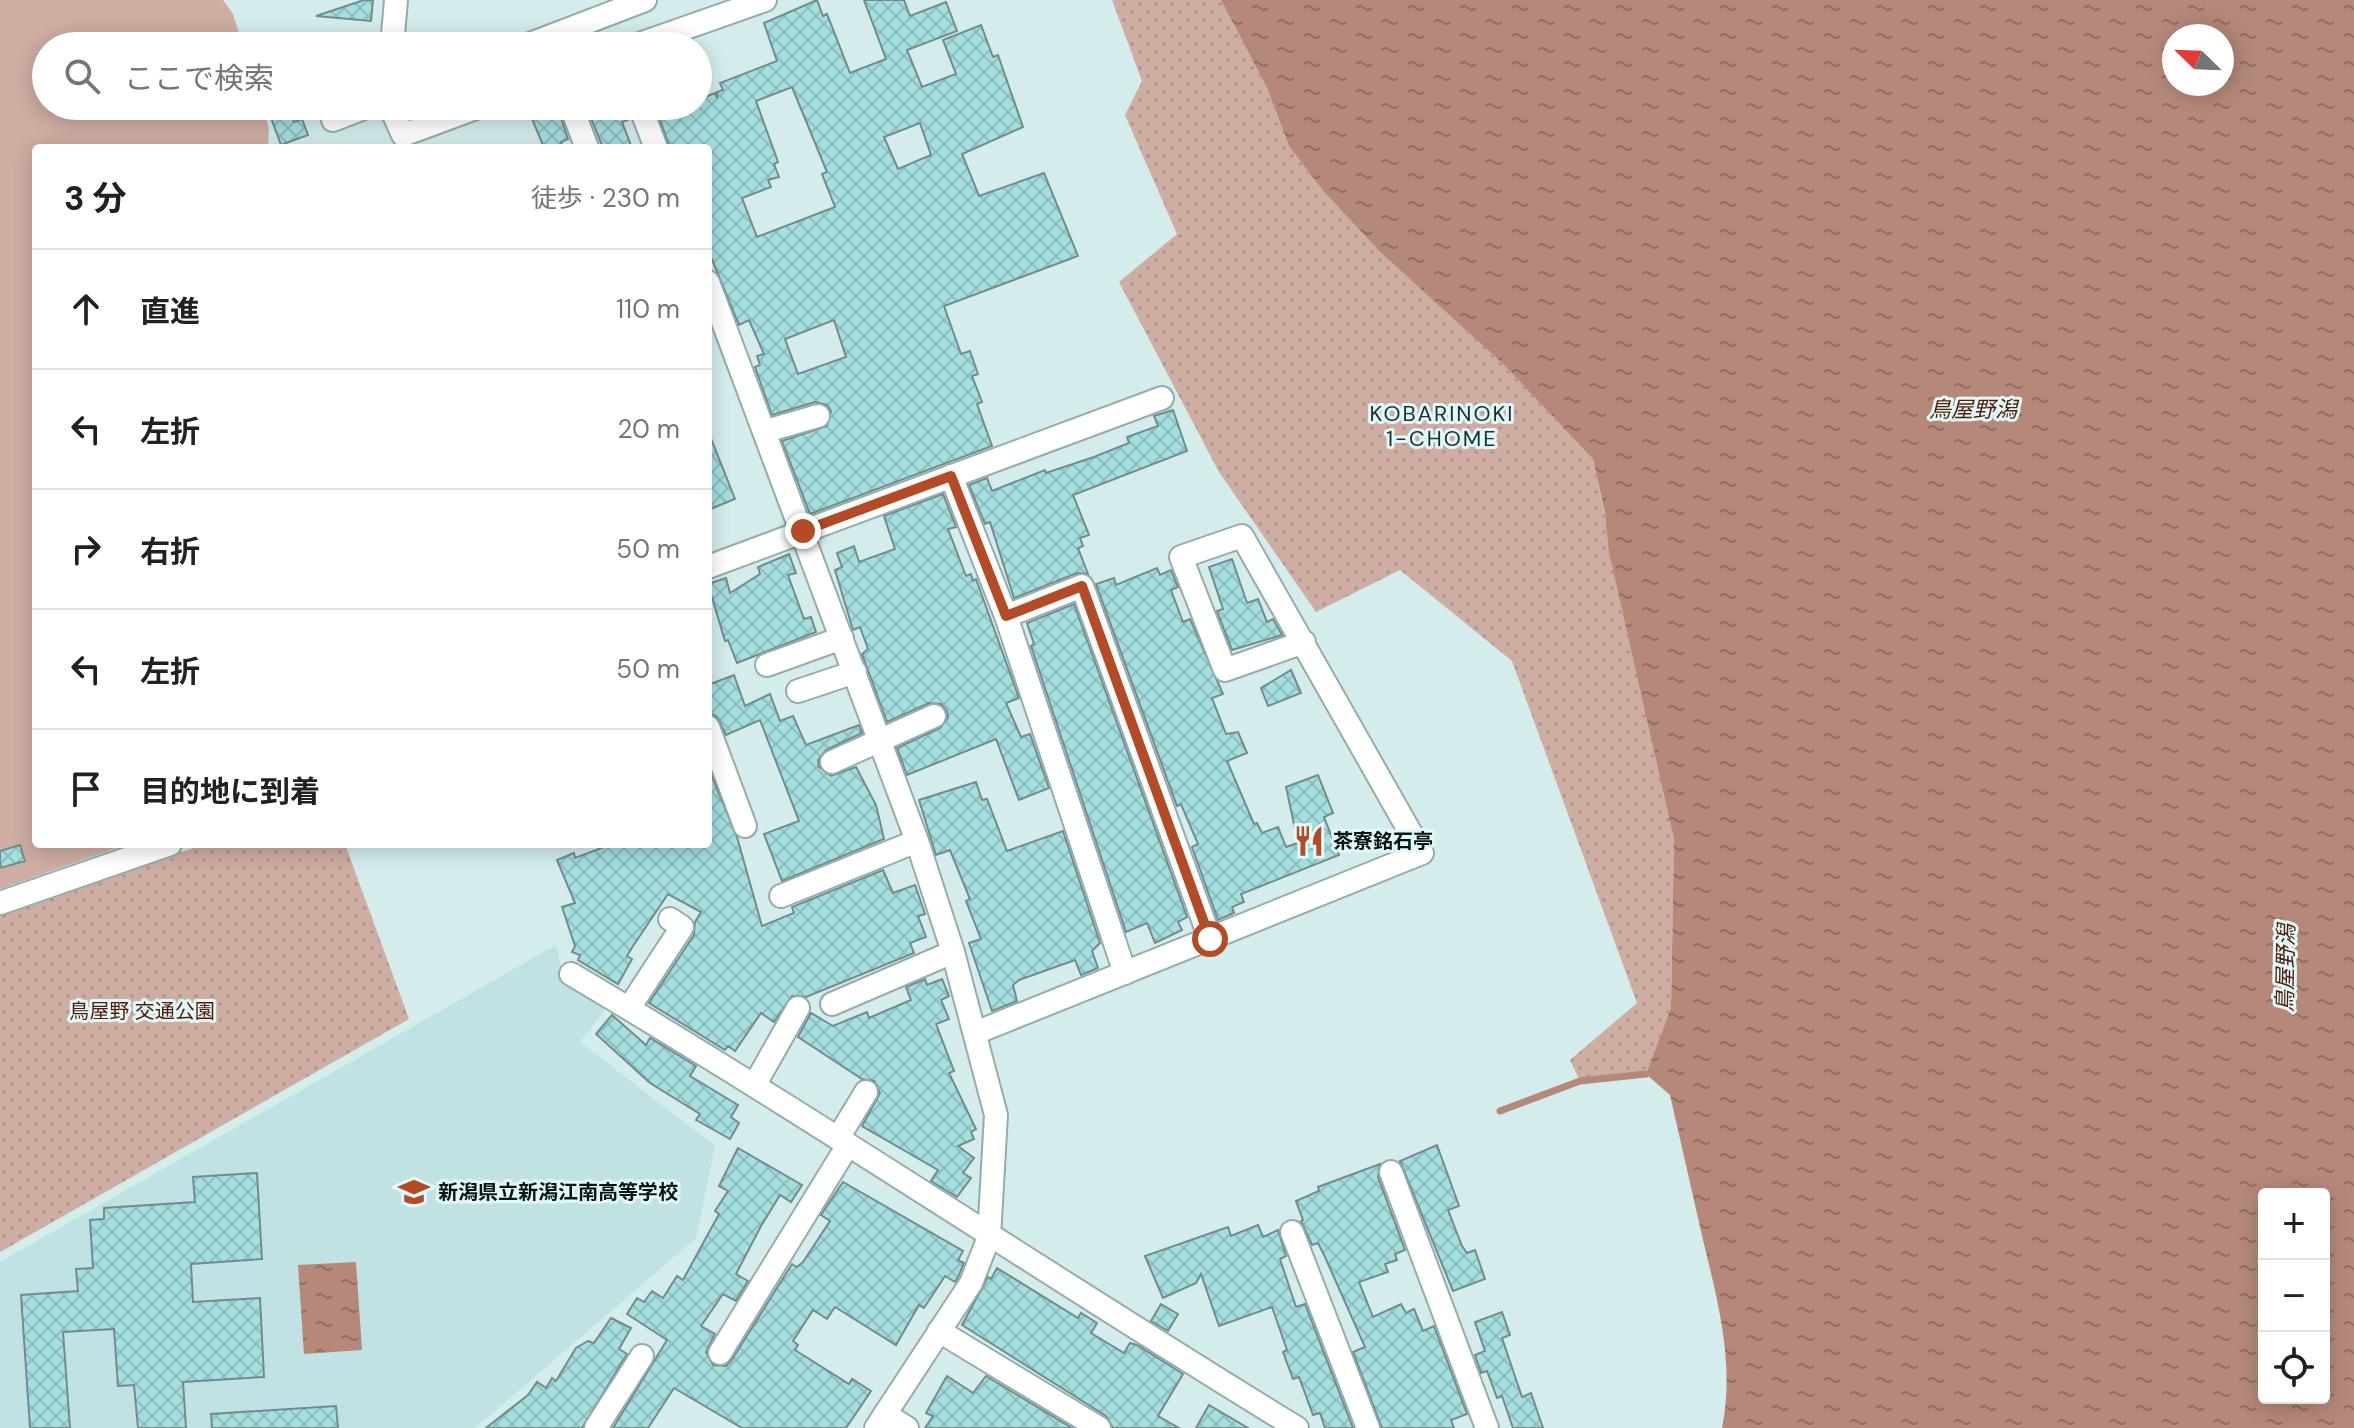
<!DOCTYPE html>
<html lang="ja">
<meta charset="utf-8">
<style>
body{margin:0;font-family:"DM Sans","Noto Sans JP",sans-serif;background:#f2f2f2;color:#202124}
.controls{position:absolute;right:24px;bottom:24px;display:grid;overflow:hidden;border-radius:8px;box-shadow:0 4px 20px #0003}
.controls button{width:72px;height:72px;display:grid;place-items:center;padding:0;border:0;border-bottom:2px solid #e0e0e0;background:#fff;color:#202124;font:40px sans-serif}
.compass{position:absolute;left:2162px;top:24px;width:72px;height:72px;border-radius:50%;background:#fff;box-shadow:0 4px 20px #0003;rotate:293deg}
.stop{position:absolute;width:24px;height:24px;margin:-18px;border:6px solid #b34b26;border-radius:50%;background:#fff}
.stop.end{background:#b34b26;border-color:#fff;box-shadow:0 2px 8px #0008}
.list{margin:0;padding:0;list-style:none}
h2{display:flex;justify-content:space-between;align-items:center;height:104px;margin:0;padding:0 32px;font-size:34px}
h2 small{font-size:26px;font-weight:400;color:#757577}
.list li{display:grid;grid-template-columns:52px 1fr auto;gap:24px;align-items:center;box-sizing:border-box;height:120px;padding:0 32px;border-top:2px solid #e0e0e0}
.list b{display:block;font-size:30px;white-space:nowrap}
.list em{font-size:26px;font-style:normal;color:#757577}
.icon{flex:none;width:44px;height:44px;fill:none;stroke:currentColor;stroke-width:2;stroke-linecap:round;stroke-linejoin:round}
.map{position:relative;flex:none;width:2354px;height:1428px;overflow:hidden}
.search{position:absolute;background:#fff;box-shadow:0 4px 20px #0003;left:32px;top:32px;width:680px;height:88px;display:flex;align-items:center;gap:20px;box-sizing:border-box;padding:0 28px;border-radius:44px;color:#757577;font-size:30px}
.panel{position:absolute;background:#fff;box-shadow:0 4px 20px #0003;left:32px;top:144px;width:680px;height:704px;border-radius:8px}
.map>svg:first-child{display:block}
</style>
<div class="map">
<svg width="2354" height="1428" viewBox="0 0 2354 1428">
<defs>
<pattern id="park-dots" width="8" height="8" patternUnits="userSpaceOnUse" patternTransform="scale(2)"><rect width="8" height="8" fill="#ceada2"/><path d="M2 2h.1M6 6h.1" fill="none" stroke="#b0948b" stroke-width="1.8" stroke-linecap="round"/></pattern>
<pattern id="water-ripples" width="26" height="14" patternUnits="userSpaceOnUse" patternTransform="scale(2)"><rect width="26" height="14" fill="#b58879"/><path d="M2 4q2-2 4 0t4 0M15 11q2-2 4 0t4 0" fill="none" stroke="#916e62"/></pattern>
<pattern id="building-cross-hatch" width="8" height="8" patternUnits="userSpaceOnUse" patternTransform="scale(2)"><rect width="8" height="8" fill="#a4dfe0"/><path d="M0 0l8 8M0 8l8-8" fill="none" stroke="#8cbebf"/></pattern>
</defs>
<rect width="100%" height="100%" fill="#d4ecec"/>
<polygon fill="#c0e2e2" points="556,945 564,980 607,1007 580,1042 715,1146 696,1238 475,1428 0,1428 0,1262"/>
<polygon fill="#ceada2" points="0,0 223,0 233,14 243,46 46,46 46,106 262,106 269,128 268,148 36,148 36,844 128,844 0,889"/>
<g fill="url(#park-dots)">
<polygon points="1112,0 1221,0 1267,88 1289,146 1324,192 1380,252 1502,363 1593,459 1674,839 1671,1008 1646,1074 1580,1081 1570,1060 1637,1003 1512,661 1400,570 1316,612 1219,472 1119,282 1177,234 1125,115 1142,81"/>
<polygon points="205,844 345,844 409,1019 0,1252 0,913"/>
</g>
<g fill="url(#water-ripples)" fill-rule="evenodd">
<path d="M1221 0H2354V1428H1722C1735 1364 1718 1302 1703 1240 1692 1192 1681 1143 1670 1095L1646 1074 1671 1008 1674 839 1609 552 1605 513 1593 459 1502 363 1380 252 1324 192 1289 146 1267 88ZM2174 36H2222V84H2174ZM2264 1194H2324V1398H2264Z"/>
<polygon points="356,1262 362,1350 304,1354 298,1265"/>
</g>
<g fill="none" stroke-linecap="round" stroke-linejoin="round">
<polyline stroke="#b58879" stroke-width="7" points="1500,1111 1580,1081 1646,1074"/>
</g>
<g fill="url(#building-cross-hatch)" stroke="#748b8b" stroke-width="2" fill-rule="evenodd">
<polygon points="364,0 373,0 371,21 316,16"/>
<path d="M817 0 823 16 827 14 850 73 886 59 864 0H904L910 16 946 2 957 31 907 50 922 87 956 74 943 40 981 25 993 57 998 55 1023 127 962 154 979 196 1044 173 1078 256 944 306 961 354 970 351 978 374 972 376 982 402 977 404 992 446 810 514 782 441 827 426 831 411 827 405 815 402 772 415 755 367 760 365 757 356 764 354 749 320 739 325 708 250V148H670L655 106H698V100L715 93 717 98V92L723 90 720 83 777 61 764 23ZM792 87 827 172 822 174 835 207 757 237 742 198 771 187 768 180 779 177 774 164 778 162 756 101ZM920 123 931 155 898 169 884 137ZM834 320 846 357 798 374 785 339Z"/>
<polygon points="538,106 557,106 568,139 561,142 563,148 544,148 528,109"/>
<polygon points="586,106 626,106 630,119 622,122 632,148 603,148"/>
<polygon points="289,109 294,122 302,119 308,135 281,145 270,115"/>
<polygon points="1173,410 1187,451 1073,495 1089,535 1080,538 1083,546 1078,548 1088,574 1077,573 1014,598 990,522 985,524 969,485 987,478 992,491 1045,470 1046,473 1094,457 1129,443 1127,437 1158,426 1154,416"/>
<polygon points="708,431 735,499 708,510"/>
<polygon points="943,494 956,527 948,529 966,576 971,574 973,581 976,579 1019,698 1006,703 1021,737 1030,734 1049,788 1019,800 996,739 907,775 897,748 940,728 948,718 947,711 941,704 929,703 887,722 862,654 868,649 860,627 853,630 835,570 842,567 837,553 854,546 859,562 895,549 884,516"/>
<polygon points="789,554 796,573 788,575 804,619 811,617 816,632 737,663 728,640 725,641 708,584 726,578 730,593 760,574 758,567"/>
<polygon points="1232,559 1247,603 1258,599 1267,622 1273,619 1282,635 1232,650 1217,611 1223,609 1209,567"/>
<polygon points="1157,568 1160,575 1171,570 1178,587 1171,590 1183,622 1190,619 1223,694 1212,698 1226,734 1238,732 1247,753 1227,761 1254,824 1257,823 1262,833 1278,827 1286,847 1298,843 1286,787 1318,775 1333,813 1324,817 1339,855 1241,894 1244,902 1232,907 1234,913 1218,920 1192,847 1198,844 1181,804 1177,806 1096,584 1114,578 1116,585"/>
<polygon points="1074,604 1187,917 1178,922 1182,930 1155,943 1147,923 1126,932 1031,646 1034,644 1027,623"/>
<polygon points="1291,670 1301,693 1268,706 1261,688"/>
<polygon points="734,675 745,706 770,694 780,721 793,716 806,745 859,725 862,733 826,750 818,760 819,767 831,776 856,767 876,805 884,839 782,881 764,834 799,821 760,720 726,735 717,717 708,713 708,685"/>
<polygon points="708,767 737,837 762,926 794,913 792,907 883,870 893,893 915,885 925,914 918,916 926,937 910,943 914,953 806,997 792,996 774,1022 761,1013 735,1051 728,1046 725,1050 649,1003 694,935 695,922 701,912 668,894 633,946 627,956 632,959 618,984 578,960 580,955 572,952 575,946 562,907 575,903 557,860 574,853 575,858 612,844 708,844"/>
<polygon points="976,782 982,800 987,799 1007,851 1063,831 1100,943 1092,951 1098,968 1081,975 1075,960 1019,980 1013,985 1017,1001 992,1011 969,943 981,939 966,901 970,899 950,850 936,855 919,800"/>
<polygon points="20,845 25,861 0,868 0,851"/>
<polygon points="925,979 927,985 942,979 949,996 941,1000 949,1019 936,1024 954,1071 949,1073 976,1129 971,1132 974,1139 958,1146 974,1158 963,1173 971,1178 957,1197 931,1181 938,1170 862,1126 880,1093 874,1081 862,1079 798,1037 811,1013 833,1026 867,1012 869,1018 911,1000 906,987"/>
<polygon points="612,1015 646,1045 650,1038 696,1066 690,1076 738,1105 731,1117 739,1123 730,1139 696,1120 700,1114 650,1083 596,1034"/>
<polygon points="1437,1145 1459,1206 1448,1210 1462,1246 1467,1253 1475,1250 1485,1279 1453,1291 1400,1161"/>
<polygon points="738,1148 802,1185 791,1202 780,1195 761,1226 736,1274 748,1281 736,1301 723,1294 701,1326 715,1334 706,1352 713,1365 726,1366 731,1361 792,1264 797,1267 803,1262 830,1221 821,1215 843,1182 963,1251 958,1260 964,1263 958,1277 955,1282 945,1276 924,1308 919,1305 896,1345 835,1307 827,1319 813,1310 793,1341 798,1345 795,1350 849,1384 852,1379 871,1391 846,1428 742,1428 674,1388 648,1428 613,1428 667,1340 627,1314 637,1298 644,1302 652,1291 663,1298 677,1276 683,1280 719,1214 715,1211 728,1191 719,1186"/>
<polygon points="1380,1164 1378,1177 1405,1250 1395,1254 1397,1260 1385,1264 1388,1272 1359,1282 1373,1317 1401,1304 1406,1313 1414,1309 1423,1331 1434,1326 1467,1414 1451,1420 1454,1428 1382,1428 1353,1352 1365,1347 1325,1257 1318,1243 1312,1245 1301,1221 1303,1220 1296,1201 1319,1191 1318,1187"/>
<polygon points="257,1173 262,1259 191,1264 193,1302 260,1298 264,1377 183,1382 186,1428 138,1428 134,1385 118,1386 114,1329 63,1332 70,1428 30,1428 21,1295 78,1291 76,1269 93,1268 90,1220 104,1219 104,1208 195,1202 193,1177"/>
<polygon points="1258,1225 1263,1237 1278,1230 1286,1256 1280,1259 1296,1307 1305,1304 1353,1428 1325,1428 1320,1413 1313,1415 1299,1377 1293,1379 1283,1352 1287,1350 1272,1307 1219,1326 1201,1274 1196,1283 1163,1298 1145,1256 1228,1227 1231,1236"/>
<polygon points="997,1268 1078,1318 1081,1313 1097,1323 1091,1333 1124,1353 1130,1343 1137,1345 1183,1374 1158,1416 1179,1428 1113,1428 1106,1416 962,1325 988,1277 991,1279"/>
<polygon points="1161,1304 1178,1314 1168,1331 1151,1321"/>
<polygon points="1502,1312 1510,1335 1502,1338 1522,1397 1531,1393 1543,1428 1513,1428 1502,1396 1497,1398 1487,1371 1481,1373 1475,1355 1485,1351 1475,1322"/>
<polygon points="611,1318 631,1328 619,1349 627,1354 582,1428 486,1428 528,1395 537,1382 546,1388 552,1378 556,1381 576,1348 588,1341 594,1343"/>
<polygon points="947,1376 973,1393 986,1376 1072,1428 925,1428 933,1416 926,1413"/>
<polygon points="1209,1405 1248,1428 1196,1428"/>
<polygon points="336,1406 338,1428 212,1428 211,1414"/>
</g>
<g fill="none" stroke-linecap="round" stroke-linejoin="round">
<defs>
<g id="minor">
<polyline points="392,46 396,0"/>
<polyline points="525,46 645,0"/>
<polyline points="634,46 765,0"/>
<polyline points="390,106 403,135 481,106"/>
<polyline points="571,106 587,148"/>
<polyline points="640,106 656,148"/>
<polyline points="333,120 369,106"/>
<polyline points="708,282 917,841 953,952 996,1115 989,1237 971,1283 876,1428"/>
<polyline points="766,431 818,416"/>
<polyline points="951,476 1006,616 1125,973"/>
<polyline points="708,567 1162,398"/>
<polyline points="1006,616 1082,586 1210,939"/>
<polyline points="767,665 842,638"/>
<polyline points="798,691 855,672"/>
<polyline points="708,727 745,826"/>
<polyline points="832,762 934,716"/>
<polyline points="781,896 917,841"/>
<polyline points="0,903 170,844"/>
<path d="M571 974C816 1119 1053 1279 1297 1428"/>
<polyline points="832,1004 953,952"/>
<polyline points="629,1008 682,927 670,919"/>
<polyline points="975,1033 1422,853 1242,536 1181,557 1225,670 1304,642"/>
<polyline points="755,1084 798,1008"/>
<polyline points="838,1138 866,1092"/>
<polyline points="1391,1172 1487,1428"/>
<polyline points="1292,1232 1368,1428"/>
<polyline points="939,1331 1099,1428"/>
<polyline points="720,1353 848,1145"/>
<polyline points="885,1414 907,1428"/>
<polyline points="596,1428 642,1356"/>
</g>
</defs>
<use href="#minor" stroke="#95acac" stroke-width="26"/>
<use href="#minor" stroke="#fff" stroke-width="22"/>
</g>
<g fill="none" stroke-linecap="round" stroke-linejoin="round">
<polyline stroke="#b34b26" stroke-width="10" points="803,531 951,476 1006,616 1082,586 1210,939"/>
</g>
<defs>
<symbol id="restaurant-bare" viewBox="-9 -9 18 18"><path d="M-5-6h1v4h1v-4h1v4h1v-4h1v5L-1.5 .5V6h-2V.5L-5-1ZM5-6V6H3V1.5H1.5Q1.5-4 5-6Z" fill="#b34b26" stroke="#e1f9fa" stroke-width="2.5" paint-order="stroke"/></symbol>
<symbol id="school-bare" viewBox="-9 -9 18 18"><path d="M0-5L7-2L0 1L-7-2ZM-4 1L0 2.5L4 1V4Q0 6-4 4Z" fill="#b34b26" stroke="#e1f9fa" stroke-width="2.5" paint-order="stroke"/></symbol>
</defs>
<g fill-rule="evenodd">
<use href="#restaurant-bare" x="1287" y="819" width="44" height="44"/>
<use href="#school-bare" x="392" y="1170" width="44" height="44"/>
</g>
<g text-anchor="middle" stroke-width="6" stroke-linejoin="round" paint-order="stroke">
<g font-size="20" font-weight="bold" fill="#0b1414" stroke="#e1f9fa" text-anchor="start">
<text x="1333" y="848">茶寮銘石亭</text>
<text x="438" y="1199">新潟県立新潟江南高等学校</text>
</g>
<g font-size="20" fill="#521904" stroke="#e1f9fa">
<text x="142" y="1018">鳥屋野 交通公園</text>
</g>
<g font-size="22" font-style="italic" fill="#531b05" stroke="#e1f9fa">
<text x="1973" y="417">鳥屋野潟</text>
<text transform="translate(2285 968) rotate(-89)" y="8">鳥屋野潟</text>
</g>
<g font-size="22" letter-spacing="2" fill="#1a2e2e" stroke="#e1f9fa">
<text x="1442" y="421">KOBARINOKI<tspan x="1442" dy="25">1-CHOME</tspan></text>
</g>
</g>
</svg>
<div class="controls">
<button>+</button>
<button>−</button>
<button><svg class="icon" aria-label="locate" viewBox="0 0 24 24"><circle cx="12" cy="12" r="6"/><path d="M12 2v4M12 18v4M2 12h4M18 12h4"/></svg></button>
</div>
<svg class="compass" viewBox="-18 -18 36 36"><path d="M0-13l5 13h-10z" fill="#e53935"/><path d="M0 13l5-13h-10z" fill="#757577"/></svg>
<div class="stop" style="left:1210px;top:939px"></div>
<div class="stop end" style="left:803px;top:531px"></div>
<div class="search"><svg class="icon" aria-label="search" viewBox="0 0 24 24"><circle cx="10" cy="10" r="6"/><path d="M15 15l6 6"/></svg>ここで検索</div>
<section class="panel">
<h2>3 分<small>徒歩 · 230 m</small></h2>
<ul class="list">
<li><svg class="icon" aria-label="ahead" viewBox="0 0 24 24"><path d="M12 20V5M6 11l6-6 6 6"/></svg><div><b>直進</b></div><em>110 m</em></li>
<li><svg class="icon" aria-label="left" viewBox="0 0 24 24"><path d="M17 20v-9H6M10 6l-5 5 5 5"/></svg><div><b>左折</b></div><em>20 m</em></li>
<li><svg class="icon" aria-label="right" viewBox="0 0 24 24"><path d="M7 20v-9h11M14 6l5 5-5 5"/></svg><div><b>右折</b></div><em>50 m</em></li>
<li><svg class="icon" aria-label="left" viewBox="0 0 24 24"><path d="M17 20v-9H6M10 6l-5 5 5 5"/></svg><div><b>左折</b></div><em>50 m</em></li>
<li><svg class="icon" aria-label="arrive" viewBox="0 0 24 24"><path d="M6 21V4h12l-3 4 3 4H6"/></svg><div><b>目的地に到着</b></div></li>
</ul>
</section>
</div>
